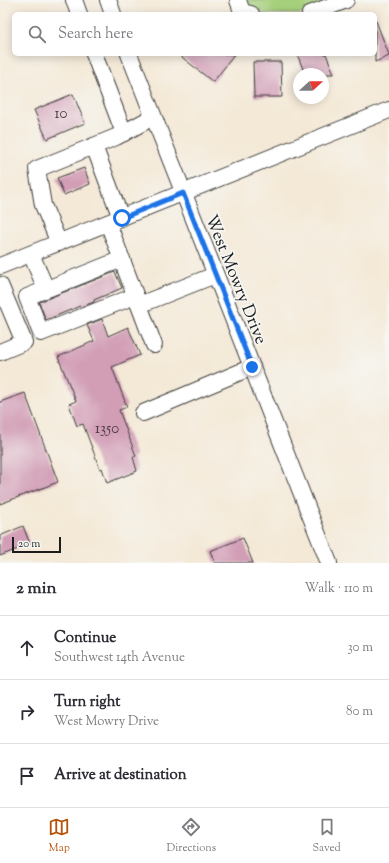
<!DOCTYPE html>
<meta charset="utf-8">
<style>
body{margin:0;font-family:"Sorts Mill Goudy",serif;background:#f2f2f3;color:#2b2b33}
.compass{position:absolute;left:293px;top:68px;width:36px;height:36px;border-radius:50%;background:#fff;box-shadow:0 2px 10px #0003;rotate:69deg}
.scale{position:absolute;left:12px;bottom:10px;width:49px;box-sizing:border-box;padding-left:4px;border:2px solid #1c1c1c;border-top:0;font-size:11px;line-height:14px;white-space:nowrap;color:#1c1c1c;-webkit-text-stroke:3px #f6f6f2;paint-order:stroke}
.stop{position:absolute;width:12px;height:12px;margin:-9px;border:3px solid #1a73e8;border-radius:50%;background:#fff}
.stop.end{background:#1a73e8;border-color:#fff;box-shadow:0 1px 4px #0008}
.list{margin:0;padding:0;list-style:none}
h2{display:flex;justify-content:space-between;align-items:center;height:52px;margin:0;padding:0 16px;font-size:17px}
h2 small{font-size:13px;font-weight:400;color:#7c7c81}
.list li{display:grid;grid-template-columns:26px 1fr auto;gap:12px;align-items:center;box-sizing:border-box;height:64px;padding:0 16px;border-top:1px solid #e1e1e2}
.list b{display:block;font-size:15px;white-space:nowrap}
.list p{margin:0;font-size:13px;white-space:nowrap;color:#7c7c81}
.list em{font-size:13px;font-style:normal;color:#7c7c81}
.icon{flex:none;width:22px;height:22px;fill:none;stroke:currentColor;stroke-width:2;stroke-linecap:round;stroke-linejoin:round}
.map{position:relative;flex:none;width:389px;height:563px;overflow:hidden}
.search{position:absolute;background:#fff;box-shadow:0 2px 10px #0003;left:12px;right:12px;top:12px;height:44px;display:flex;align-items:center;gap:10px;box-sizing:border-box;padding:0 14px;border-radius:6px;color:#7c7c81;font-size:15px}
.sheet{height:244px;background:#fff}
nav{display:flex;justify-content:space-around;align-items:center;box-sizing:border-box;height:56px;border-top:1px solid #e1e1e2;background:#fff;font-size:11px;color:#7c7c81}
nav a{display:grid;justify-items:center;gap:2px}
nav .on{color:#b45309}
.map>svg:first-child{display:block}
</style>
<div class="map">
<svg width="389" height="563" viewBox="0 0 389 563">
<rect width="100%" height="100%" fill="#f6f6f2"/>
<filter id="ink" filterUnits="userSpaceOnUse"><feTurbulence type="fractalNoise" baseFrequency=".025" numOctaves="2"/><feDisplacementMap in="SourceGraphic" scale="8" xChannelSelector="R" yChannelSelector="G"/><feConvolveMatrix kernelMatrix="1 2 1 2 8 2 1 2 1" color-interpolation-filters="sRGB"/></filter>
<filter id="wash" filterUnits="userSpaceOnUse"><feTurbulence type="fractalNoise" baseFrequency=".012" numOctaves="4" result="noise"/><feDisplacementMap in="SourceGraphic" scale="16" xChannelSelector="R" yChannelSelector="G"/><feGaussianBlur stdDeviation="0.9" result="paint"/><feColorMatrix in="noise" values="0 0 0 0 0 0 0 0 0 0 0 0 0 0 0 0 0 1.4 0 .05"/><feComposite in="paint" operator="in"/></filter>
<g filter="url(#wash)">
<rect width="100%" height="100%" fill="#f4e9d7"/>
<polygon fill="#a6d07b" stroke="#61764c" points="240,0 325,0 327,5 301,14 261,14 244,10"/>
<g id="blocks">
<g fill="#d29eb6">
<polygon points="375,21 376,21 389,55 389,56 375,62"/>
<polygon points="178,54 235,54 213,82"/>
<polygon points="297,54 326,54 334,74 305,74"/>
<polygon points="253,62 281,62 282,97 254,97"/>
<polygon points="73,94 85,123 47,139 34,110"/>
<polygon points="84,168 90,184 64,195 57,178"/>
<polygon points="115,272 122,288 94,300 94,302 80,307 80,306 46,320 39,302"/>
<polygon points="102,319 108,336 128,327 140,355 112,367 127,407 119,410 136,456 133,457 137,471 107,483 102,468 100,469 83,424 77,426 69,404 76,401 58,357 94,341 87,325"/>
<polygon points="25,393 58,482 0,504 0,402"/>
<polygon points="23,526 30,544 0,556 0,536"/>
<polygon points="243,538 253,563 215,563 210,551"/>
</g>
</g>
</g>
<g filter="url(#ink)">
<use href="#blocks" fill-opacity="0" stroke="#3c3b38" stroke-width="1"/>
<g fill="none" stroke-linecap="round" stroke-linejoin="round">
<defs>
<g id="minor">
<polyline points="74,0 79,14"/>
<polyline points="108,0 113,14"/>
<polyline points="238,0 242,12 251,14"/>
<polyline points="310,14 346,0"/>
<polyline points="94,54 124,133"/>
<polyline points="129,54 329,563"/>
<polyline points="94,146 121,218"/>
<polyline points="108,223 139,305 215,275"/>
<polyline points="59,243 43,205 37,169 116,137 153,117"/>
<polyline points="31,254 46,289"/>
<polyline points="122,259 27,297 41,333 135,296"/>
<polyline points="0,266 389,110"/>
<polyline points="0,285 24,342 0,352"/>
<polyline points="139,305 154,345"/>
<polyline points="143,413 252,367"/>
</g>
</defs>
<use href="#minor" stroke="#3c3b38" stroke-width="18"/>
<use href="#minor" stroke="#fff" stroke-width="16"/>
</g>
</g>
<g fill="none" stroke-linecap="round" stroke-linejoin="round" filter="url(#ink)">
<polyline stroke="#1a73e8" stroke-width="5" points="122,218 183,193 252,367"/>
</g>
<g text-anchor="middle" stroke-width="3.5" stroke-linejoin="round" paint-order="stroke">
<g font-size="15" fill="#4a3c42">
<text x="61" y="118">10</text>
<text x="107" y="433">1350</text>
</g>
<g font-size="17" fill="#1c1c1c" stroke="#f6f6f2">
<text transform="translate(237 279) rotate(68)" y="6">West Mowry Drive</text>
</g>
</g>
</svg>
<svg class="compass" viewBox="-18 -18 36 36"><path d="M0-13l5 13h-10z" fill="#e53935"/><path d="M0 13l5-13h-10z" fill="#7c7c81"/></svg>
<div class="scale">20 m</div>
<div class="stop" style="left:122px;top:218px"></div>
<div class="stop end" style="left:252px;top:367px"></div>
<div class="search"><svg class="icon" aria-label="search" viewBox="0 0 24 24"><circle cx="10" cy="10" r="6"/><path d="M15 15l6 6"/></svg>Search here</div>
</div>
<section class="sheet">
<h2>2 min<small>Walk · 110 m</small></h2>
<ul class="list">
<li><svg class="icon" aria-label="ahead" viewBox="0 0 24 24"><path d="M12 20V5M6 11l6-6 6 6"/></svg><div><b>Continue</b><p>Southwest 14th Avenue</p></div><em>30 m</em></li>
<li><svg class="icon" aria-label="right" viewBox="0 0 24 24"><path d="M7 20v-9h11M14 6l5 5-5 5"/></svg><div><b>Turn right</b><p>West Mowry Drive</p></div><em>80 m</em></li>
<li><svg class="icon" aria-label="arrive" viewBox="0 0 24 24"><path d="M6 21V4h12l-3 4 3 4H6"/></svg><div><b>Arrive at destination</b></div></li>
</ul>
</section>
<nav>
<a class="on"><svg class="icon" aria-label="map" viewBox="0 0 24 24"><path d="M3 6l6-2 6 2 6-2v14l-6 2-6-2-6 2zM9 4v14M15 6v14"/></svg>Map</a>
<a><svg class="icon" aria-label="directions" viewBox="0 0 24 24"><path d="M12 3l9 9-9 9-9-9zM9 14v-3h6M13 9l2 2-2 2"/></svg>Directions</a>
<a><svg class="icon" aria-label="saved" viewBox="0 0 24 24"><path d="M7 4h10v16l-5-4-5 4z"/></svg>Saved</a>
</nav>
